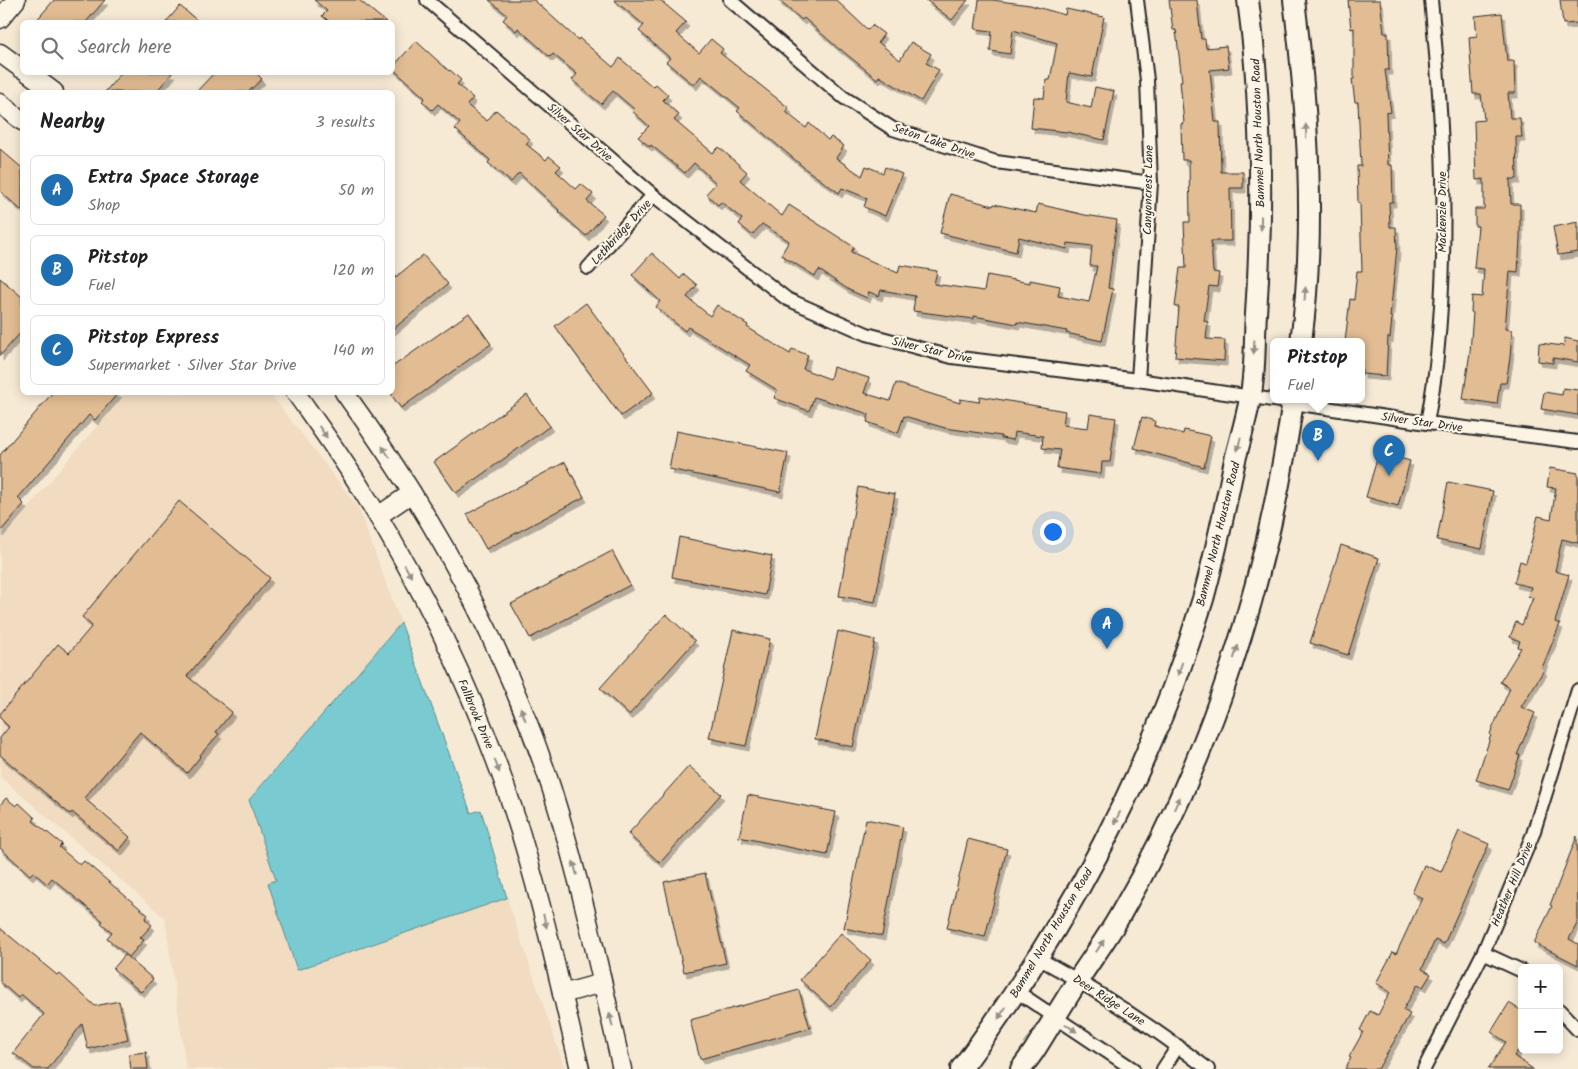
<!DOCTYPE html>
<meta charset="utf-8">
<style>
body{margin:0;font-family:Kalam,sans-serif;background:#f2f2f2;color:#202124}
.controls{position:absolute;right:15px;bottom:15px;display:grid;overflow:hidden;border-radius:8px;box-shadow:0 2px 12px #0003}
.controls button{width:45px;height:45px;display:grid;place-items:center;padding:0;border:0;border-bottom:1px solid #e0e0e0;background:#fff;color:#202124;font:25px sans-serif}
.you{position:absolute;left:1052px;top:531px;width:18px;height:18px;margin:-12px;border:4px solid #fff;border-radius:50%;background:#1a73e8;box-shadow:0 0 0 8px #1a73e833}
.badge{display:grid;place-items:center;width:32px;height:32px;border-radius:50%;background:#1f6fb2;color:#fff;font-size:16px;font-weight:700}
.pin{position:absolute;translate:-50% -41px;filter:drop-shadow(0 1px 2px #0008)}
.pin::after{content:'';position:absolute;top:26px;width:18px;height:15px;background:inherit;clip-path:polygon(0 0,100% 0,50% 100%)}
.popup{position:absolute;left:1270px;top:338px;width:95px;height:65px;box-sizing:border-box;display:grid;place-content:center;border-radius:8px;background:#fff;filter:drop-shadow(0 1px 4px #0005);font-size:16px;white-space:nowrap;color:#757577}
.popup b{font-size:19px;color:#202124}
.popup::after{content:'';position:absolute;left:50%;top:100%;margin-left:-10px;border:10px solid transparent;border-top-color:#fff}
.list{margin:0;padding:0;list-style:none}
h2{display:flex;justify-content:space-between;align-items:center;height:65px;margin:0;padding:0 20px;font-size:21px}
h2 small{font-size:16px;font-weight:400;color:#757577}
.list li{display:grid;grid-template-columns:32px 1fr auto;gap:15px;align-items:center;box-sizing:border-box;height:70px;margin:0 10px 10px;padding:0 10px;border:1px solid #e0e0e0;border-radius:8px}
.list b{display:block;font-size:19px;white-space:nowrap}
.list p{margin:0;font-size:16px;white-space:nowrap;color:#757577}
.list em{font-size:16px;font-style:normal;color:#757577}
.icon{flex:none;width:28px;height:28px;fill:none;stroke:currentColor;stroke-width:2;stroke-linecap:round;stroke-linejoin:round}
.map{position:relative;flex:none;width:1578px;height:1069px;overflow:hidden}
.search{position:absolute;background:#fff;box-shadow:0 2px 12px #0003;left:20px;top:20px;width:375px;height:55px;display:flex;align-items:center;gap:12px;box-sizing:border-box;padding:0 18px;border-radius:8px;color:#757577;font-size:19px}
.panel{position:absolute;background:#fff;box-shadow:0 2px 12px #0003;left:20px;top:90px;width:375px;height:305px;border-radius:8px}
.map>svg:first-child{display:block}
</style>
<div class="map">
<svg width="1578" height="1069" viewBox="0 0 1578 1069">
<defs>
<filter id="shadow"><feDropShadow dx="3" dy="5" stdDeviation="0" flood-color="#0004"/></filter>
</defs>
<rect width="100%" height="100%" fill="#f7ead5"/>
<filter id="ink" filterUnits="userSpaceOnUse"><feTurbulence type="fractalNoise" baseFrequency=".02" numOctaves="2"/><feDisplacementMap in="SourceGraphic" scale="10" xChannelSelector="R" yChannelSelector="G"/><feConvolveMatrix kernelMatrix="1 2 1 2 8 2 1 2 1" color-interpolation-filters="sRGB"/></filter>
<g filter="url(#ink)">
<polygon fill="#f1dcc1" points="125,393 270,393 358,507 401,623 249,800 277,880 268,883 298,970 507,898 565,1069 186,1069 165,918 0,777 0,540"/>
<polygon fill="#7acbd1" stroke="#5a8b8f" points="401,623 471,813 481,810 507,898 297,970 268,883 276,880 249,800"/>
<g fill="#e2bc93" stroke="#2b2b2b" filter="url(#shadow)">
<polygon points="54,0 105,0 86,22 35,22"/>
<polygon points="314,0 359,0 386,22 330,22 322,16 327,11"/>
<polygon points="489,0 534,0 578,40 579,38 613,67 620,58 653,87 656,84 668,95 663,100 679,115 674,120 713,153 719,147 747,172 740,180 782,216 789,205 854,247 851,252 898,273 900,265 937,271 934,284 984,291 987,275 1030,283 1030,280 1060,286 1058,296 1089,302 1097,266 1090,266 1092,246 1068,243 1067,249 1019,237 1016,252 940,233 950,194 993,206 994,204 1036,213 1038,204 1085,215 1117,220 1108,288 1113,289 1102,341 1066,333 1067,331 1017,322 1017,324 974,316 974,319 913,311 915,296 881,290 879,296 869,292 867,298 849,290 819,270 815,276 781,255 789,241 762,224 752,235 739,224 742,219 721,202 718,205 706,194 716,183 694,163 685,173 651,145 650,147 638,137 649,126 632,111 634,109 613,91 601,104 572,80 577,74 553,54 550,57 518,28 516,31 503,20 507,15"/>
<polygon points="614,0 660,0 686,22 676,33 699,53 711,39 723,49 720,53 789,108 786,112 806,128 809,123 828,140 831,137 844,146 836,158 862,176 866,166 883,173 885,167 902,174 885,216 864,207 867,198 842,188 839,193 807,170 737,111 740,108 701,76 694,85 666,62 670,58 639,31 644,25"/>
<polygon points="778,0 836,0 868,30 872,25 884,34 878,42 900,60 911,42 931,54 926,63 939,70 921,101 879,76 877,79 840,49 840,50 804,18 802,20"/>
<polygon points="926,0 968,0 952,20"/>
<polygon points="979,0 992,0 1030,5 1065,15 1066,9 1104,17 1092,77 1069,73 1066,102 1091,108 1095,87 1114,91 1104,140 1067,132 1031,128 1034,97 1044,98 1046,80 1050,80 1057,43 1013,30 1010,54 990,51 992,31 975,29"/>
<polygon points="1169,0 1197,0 1201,39 1205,39 1206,48 1226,46 1229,68 1210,70 1215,122 1220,122 1221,172 1243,172 1243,188 1230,188 1231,241 1211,241 1213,272 1219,273 1217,287 1209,286 1204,321 1208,322 1206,339 1225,340 1224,361 1175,357 1179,307 1175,307 1180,268 1186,268 1184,222 1190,222 1189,160 1182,160 1181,124 1184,123 1180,81 1182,81 1176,30 1173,30"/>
<polygon points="1348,0 1380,0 1384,33 1388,33 1389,70 1385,70 1391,112 1386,113 1388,165 1392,165 1393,202 1389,202 1390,227 1396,227 1397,248 1390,317 1392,318 1390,338 1388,337 1386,376 1362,374 1362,342 1345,342 1350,299 1354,300 1357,271 1362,271 1360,203 1358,203 1357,166 1361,166 1358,102 1355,102 1352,79 1354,79 1354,28 1351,29"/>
<polygon points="1560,0 1578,0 1578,23 1563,24"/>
<polygon points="180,6 199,22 166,22"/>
<polygon points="1502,13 1507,61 1514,61 1515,93 1508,93 1510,118 1520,118 1522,137 1516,137 1517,179 1510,179 1511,204 1520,204 1520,239 1518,272 1510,271 1505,329 1512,330 1510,358 1506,383 1500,383 1497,404 1463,399 1470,352 1473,313 1471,312 1472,296 1482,297 1484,269 1474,268 1478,226 1475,226 1475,209 1484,209 1484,179 1476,180 1474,121 1484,120 1481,94 1473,94 1469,37 1477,36 1475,16"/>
<polygon points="416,41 449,71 450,70 461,80 457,84 473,98 467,105 487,121 496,110 530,139 526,144 546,160 549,156 561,166 556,171 576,189 581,184 593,194 587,201 604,215 586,236 558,211 559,210 519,173 511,182 488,163 490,160 455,129 460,123 438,104 432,110 422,101 425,98 392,68"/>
<polygon points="122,72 173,72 156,92 105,92"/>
<polygon points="215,72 255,72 262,79 248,92 196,92"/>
<polygon points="0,149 22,168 22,211 0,191"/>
<polygon points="1578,222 1578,252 1558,255 1553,227"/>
<polygon points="652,253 680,279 684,274 697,285 687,297 710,316 717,305 748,325 747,327 790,354 792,349 808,355 803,369 830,379 833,367 869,378 864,393 890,401 896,383 960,403 960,399 979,402 980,396 1065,411 1063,425 1088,428 1090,414 1116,418 1110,462 1102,462 1101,474 1057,468 1060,450 1042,448 1043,436 1014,432 1013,440 1001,438 1001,436 945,428 904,416 898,433 867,422 869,414 814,397 809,411 774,398 777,390 746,371 750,365 688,327 685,331 656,307 660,301 632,275"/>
<polygon points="423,255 448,284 392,330 392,280"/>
<polygon points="0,278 22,297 22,331 0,356"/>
<polygon points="586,303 653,393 621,416 555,326"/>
<polygon points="469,313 491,344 401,408 392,396 392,367"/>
<polygon points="1565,338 1578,341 1578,362 1553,358 1553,363 1538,361 1539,343 1564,346"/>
<polygon points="1563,388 1578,390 1578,415 1541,409 1544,392 1562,395"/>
<polygon points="53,392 119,392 95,420 89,415 18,498 24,504 0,532 0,455"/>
<polygon points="527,395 550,426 456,493 434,462"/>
<polygon points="1142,417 1155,421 1154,426 1183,434 1184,430 1211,436 1204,467 1134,448"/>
<polygon points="676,431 788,453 780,492 669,469"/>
<polygon points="1379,452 1410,461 1398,506 1366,497"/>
<polygon points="565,462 584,497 486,549 467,514"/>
<polygon points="1550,468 1578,473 1578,543 1562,539 1555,571 1569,575 1555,622 1560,624 1542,668 1544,670 1521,707 1535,713 1517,755 1520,755 1508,790 1476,780 1491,735 1490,734 1510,688 1500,682 1521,648 1518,647 1520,641 1510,637 1516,622 1522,625 1533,598 1528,596 1531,587 1514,583 1520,561 1526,563 1538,516 1551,519 1556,488 1547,487"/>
<polygon points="1448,482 1493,491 1482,549 1437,540"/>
<polygon points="858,487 895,494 875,602 839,596"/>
<polygon points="179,501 270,578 187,676 232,712 216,732 219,734 199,756 200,757 187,773 140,732 84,798 130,837 119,851 72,812 70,814 0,755 0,738 9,727 0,718 0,714 58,644 69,653 92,626 82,617"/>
<polygon points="679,537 772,556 765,595 672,577"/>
<polygon points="1341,545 1379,558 1348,655 1310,643"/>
<polygon points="612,551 630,585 530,638 511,604"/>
<polygon points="666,614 695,641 629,715 600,688"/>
<polygon points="733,630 770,639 746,746 709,738"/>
<polygon points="838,631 875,640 853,747 815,739"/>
<polygon points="689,766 721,794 660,863 628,834"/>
<polygon points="748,795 836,812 827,855 739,837"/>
<polygon points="6,798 16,806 19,803 35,818 33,821 62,844 59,847 80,865 84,861 148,915 145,919 152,925 140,938 144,940 129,957 107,938 112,932 101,923 103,921 52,878 47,884 33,872 30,875 0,848 0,805"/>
<polygon points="866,819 903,827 882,936 844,928"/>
<polygon points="1459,831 1489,844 1444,944 1435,940 1422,969 1431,974 1423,987 1418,984 1403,1010 1410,1014 1378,1069 1345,1069 1351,1058 1349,1057 1363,1032 1360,1030 1370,1011 1378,1015 1390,992 1376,983 1393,952 1396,954 1422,898 1412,893 1424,865 1441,872"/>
<polygon points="1577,836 1578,922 1569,939 1578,944 1578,965 1534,943 1552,906 1550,905"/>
<polygon points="968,839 1007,849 985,937 947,928"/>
<polygon points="705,873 726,963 684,972 664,882"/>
<polygon points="0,928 57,975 59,973 95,1006 119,1001 128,1039 88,1049 82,1024 48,1069 34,1069 13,1053 44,1014 21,994 18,998 0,982"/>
<polygon points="841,933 871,960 830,1007 800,980"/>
<polygon points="125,955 153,979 141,992 113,969"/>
<polygon points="799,990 810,1028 700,1059 690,1020"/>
<polygon points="1509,1003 1522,1011 1522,1045 1514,1056 1533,1069 1488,1069 1506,1042 1491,1032"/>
<polygon points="146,1052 148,1069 131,1069 129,1054"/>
</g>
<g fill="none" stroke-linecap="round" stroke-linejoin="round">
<defs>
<g id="street">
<polyline points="427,0 653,195 787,299 867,334 952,357 1138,380 1427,423 1578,442"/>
<polyline points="730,0 843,97 893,129 996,162 1151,183"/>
<polyline points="1137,0 1147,80 1151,183 1138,380"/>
<polyline points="588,268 653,195"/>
<path d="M1427 423C1431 401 1435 378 1437 356 1449 237 1443 118 1431 0"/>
<polyline points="1483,953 1522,971"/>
<path d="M1038 958C1097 990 1154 1028 1208 1069"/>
<polyline points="1016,991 1133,1069"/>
<polyline points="1559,1010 1578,1030"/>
<polyline points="1163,1069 1178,1046"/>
<polyline points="1424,1069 1483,953 1533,834 1578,690"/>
</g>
<g id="secondary">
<polyline points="0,19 16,0"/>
<polyline points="0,53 22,69"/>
<polyline points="27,72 54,92"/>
<polyline points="0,103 22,121"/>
<path d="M295 392C319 426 344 460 365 495 425 591 476 699 512 806 540 892 559 981 580 1069"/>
<path d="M344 392C432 513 506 648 552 790 581 882 601 976 622 1069"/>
<polyline points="378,516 412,493"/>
<polyline points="562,994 602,983"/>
</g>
<g id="primary">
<path d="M1294 0C1308 113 1316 229 1301 342"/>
<path d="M961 1069C1068 925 1151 772 1203 599 1216 553 1225 507 1235 460 1240 440 1246 420 1250 399 1256 372 1254 341 1256 314 1263 209 1262 104 1248 0"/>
<path d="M1021 1069 1034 1051C1049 1027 1064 1002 1080 977 1093 957 1107 938 1119 917 1211 759 1268 580 1293 400"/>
</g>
</defs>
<use href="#street" stroke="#2b2b2b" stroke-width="16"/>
<use href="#secondary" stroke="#2b2b2b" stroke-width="21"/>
<use href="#primary" stroke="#2b2b2b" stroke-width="24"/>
<use href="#street" stroke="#fcf5e5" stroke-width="12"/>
<use href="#secondary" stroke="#fcf5e5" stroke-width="18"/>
<use href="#primary" stroke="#fcf5e5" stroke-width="20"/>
</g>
<defs><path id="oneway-solid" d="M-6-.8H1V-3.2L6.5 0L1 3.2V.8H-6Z" transform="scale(1.25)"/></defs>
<g fill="#949088">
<use href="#oneway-solid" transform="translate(1306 131) rotate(-92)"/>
<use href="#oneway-solid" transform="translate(1261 223) rotate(90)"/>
<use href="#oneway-solid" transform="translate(1305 294) rotate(-86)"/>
<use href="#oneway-solid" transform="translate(1254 347) rotate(93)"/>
<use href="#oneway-solid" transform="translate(323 432) rotate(55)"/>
<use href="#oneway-solid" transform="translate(1239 444) rotate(104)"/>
<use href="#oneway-solid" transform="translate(386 452) rotate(-124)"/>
<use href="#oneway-solid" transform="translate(408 571) rotate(61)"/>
<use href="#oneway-solid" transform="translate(1236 652) rotate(-72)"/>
<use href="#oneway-solid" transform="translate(1180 669) rotate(108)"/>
<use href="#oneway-solid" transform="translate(523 714) rotate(-112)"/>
<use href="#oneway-solid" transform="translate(497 766) rotate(70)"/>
<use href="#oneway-solid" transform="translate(1177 803) rotate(-66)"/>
<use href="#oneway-solid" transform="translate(1117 818) rotate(117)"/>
<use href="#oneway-solid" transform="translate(575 868) rotate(-105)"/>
<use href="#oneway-solid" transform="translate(545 921) rotate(76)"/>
<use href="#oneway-solid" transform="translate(1100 946) rotate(-57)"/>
<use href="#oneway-solid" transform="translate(1002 1013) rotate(123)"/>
<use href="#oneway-solid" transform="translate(611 1020) rotate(-103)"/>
<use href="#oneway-solid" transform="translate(1071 1028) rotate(34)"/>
</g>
</g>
<g text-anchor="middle" stroke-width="4.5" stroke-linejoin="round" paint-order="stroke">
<g font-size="12" fill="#2b2b2b" stroke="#fcf5e5">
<text transform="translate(580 132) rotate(41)" y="4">Silver Star Drive</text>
<text transform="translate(1258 133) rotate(-92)" y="4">Bammel North Houston Road</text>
<text transform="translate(934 141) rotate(19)" y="4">Seton Lake Drive</text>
<text transform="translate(1148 190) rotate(-89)" y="4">Canyoncrest Lane</text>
<text transform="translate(1442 212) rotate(-90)" y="4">Mackenzie Drive</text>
<text transform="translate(621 232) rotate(-48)" y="4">Lethbridge Drive</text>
<text transform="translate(932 350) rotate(13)" y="4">Silver Star Drive</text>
<text transform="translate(1422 422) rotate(8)" y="4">Silver Star Drive</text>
<text transform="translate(1218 534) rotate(-76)" y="4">Bammel North Houston Road</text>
<text transform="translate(476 714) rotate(67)" y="4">Fallbrook Drive</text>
<text transform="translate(1512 884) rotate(-67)" y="4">Heather Hill Drive</text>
<text transform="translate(1051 933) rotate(-59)" y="4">Bammel North Houston Road</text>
<text transform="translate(1109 1000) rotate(33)" y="4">Deer Ridge Lane</text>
</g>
</g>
</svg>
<div class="controls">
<button>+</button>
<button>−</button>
</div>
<div class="you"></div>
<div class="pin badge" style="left:1107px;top:649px">A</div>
<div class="pin badge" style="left:1318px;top:461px">B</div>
<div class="popup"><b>Pitstop</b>Fuel</div>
<div class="pin badge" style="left:1389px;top:476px">C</div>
<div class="search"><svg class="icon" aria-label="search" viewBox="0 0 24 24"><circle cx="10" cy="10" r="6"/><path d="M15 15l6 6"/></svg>Search here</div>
<section class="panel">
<h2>Nearby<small>3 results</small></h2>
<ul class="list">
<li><span class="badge">A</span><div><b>Extra Space Storage</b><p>Shop</p></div><em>50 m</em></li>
<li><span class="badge">B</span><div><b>Pitstop</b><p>Fuel</p></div><em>120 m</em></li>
<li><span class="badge">C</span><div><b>Pitstop Express</b><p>Supermarket · Silver Star Drive</p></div><em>140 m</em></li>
</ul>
</section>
</div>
